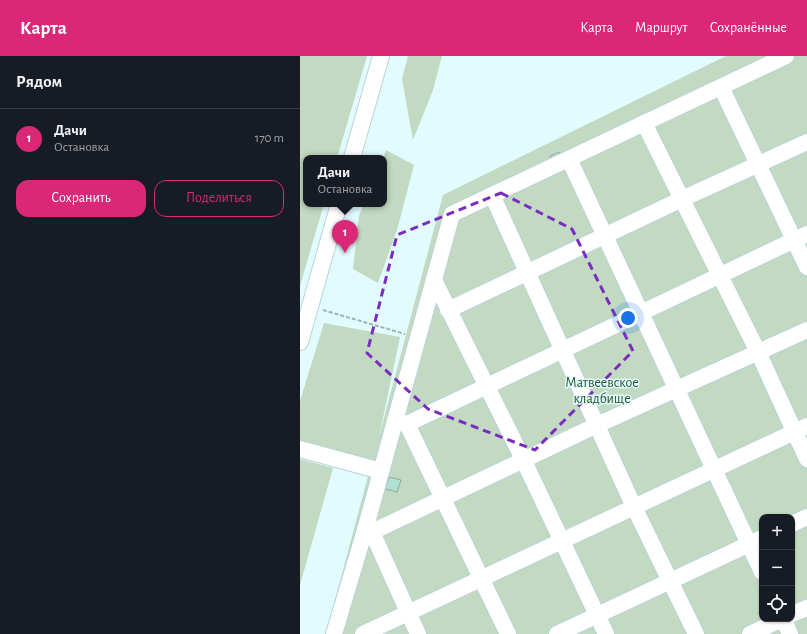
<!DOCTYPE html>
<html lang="ru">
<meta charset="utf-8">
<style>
body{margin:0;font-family:"Alegreya Sans",sans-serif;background:#20242c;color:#f1f3f6}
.controls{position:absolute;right:12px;bottom:12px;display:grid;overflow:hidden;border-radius:8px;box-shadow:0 1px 3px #0004}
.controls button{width:36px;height:36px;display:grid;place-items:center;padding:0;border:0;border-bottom:1px solid #363941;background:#171b24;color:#f1f3f6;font:20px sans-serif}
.you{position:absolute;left:328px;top:262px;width:14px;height:14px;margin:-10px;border:3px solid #fff;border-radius:50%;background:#1a73e8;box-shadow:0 0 0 6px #1a73e833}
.badge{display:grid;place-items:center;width:26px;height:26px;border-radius:50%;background:#db2777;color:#fff;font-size:13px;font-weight:700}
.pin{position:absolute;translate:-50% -33px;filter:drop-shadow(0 1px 2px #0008)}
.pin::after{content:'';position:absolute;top:21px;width:14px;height:12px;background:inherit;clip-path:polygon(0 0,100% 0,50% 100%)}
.popup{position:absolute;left:3px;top:99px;width:84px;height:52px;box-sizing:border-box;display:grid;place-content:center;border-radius:8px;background:#171b24;filter:drop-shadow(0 1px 3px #0005);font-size:13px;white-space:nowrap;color:#9ea1a6}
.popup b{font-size:15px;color:#f1f3f6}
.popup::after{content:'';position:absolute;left:50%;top:100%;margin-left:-8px;border:8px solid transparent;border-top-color:#171b24}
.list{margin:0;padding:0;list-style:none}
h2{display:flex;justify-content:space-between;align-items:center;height:52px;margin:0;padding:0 16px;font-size:17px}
h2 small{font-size:13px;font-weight:400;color:#9ea1a6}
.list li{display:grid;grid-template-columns:26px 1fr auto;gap:12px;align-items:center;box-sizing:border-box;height:60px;padding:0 16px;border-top:1px solid #363941}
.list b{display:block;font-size:15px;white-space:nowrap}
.list p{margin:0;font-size:13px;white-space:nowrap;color:#9ea1a6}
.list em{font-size:13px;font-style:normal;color:#9ea1a6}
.actions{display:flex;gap:8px;padding:12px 16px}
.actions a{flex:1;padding:9px 0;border:1px solid #db2777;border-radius:12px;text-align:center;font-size:14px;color:#db2777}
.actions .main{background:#db2777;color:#fff}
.icon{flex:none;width:22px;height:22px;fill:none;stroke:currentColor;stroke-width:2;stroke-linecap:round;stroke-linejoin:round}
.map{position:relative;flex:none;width:507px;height:578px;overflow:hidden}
header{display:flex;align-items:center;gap:24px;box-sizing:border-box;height:56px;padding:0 20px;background:#db2777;color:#fff}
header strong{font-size:19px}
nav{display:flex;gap:22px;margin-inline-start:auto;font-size:14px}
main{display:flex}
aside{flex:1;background:#171b24}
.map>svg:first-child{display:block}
</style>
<header>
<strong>Карта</strong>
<nav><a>Карта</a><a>Маршрут</a><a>Сохранённые</a></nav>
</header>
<main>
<aside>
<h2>Рядом<small></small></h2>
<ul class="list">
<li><span class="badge">1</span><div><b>Дачи</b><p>Остановка</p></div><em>170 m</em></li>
</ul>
<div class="actions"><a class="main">Сохранить</a><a>Поделиться</a></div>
</aside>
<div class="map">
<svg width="507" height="578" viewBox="0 0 507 578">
<rect width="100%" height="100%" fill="#e1fbfe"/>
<g fill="#c2dac1" fill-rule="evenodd">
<polygon points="0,0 67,0 37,102 6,102 6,148 24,148 0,230"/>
<polygon points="108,0 142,0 133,34 113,84 102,23"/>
<path d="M426 0H507V578H26L72 405 0 385V345L24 267 100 281 79 381 143 139ZM462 461H492V563H462Z"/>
<polygon points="86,94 114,109 97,174 78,227 53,213 59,160 64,148 84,148 84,102 83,102"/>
<polygon points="0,403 33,412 0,529"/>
</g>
<g fill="#afe1d2" stroke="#92a9a2">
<polygon points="259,96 262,102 253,106 250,100"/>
<polygon points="89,421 101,424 97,436 85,433"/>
</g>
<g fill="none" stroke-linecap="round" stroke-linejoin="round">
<defs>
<g id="minor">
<polyline points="421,31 507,211"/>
<polyline points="344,67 458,296 507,403"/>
<polyline points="52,102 81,0"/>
<polyline points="269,103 462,516"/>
<polyline points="192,139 334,451 396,578"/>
<polyline points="134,224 223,403 306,578"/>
<polyline points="148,254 382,143 507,86"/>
<polyline points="0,286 39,148"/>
<polyline points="95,365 107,368 507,178"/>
<polyline points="107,368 208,578"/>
<polyline points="0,393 81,415"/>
<polyline points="492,468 507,461"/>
<polyline points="65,474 72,476 118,578"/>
<polyline points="72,476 297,369 507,274"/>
<polyline points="492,558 507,552"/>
<polyline points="483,563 490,578"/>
<polyline points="34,578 65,474 152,158 486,0"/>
<polyline points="63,578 507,370"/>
<polyline points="257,578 462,482"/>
<polyline points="450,578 482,563"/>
</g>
</defs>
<use href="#minor" stroke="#b9d3d6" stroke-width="18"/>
<polyline stroke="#9fb3b6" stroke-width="2" stroke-dasharray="4 2" stroke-linecap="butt" points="23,254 105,278"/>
<use href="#minor" stroke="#fff" stroke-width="16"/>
</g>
<path fill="none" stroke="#7b2cbf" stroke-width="3" stroke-dasharray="8 5" stroke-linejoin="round" d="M201 137 272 173 333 295 235 394 128 353 67 297 97 179Z"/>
<g text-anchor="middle" stroke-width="3" stroke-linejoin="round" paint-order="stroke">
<g font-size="14" fill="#265226" stroke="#e1fbfe">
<text x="302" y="331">Матвеевское<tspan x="302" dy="16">кладбище</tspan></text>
</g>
</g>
</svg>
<div class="controls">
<button>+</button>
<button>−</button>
<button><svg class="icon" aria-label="locate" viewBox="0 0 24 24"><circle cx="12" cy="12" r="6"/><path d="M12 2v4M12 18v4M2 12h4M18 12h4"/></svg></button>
</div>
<div class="you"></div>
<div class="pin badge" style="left:45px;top:197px">1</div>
<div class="popup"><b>Дачи</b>Остановка</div>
</div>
</main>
